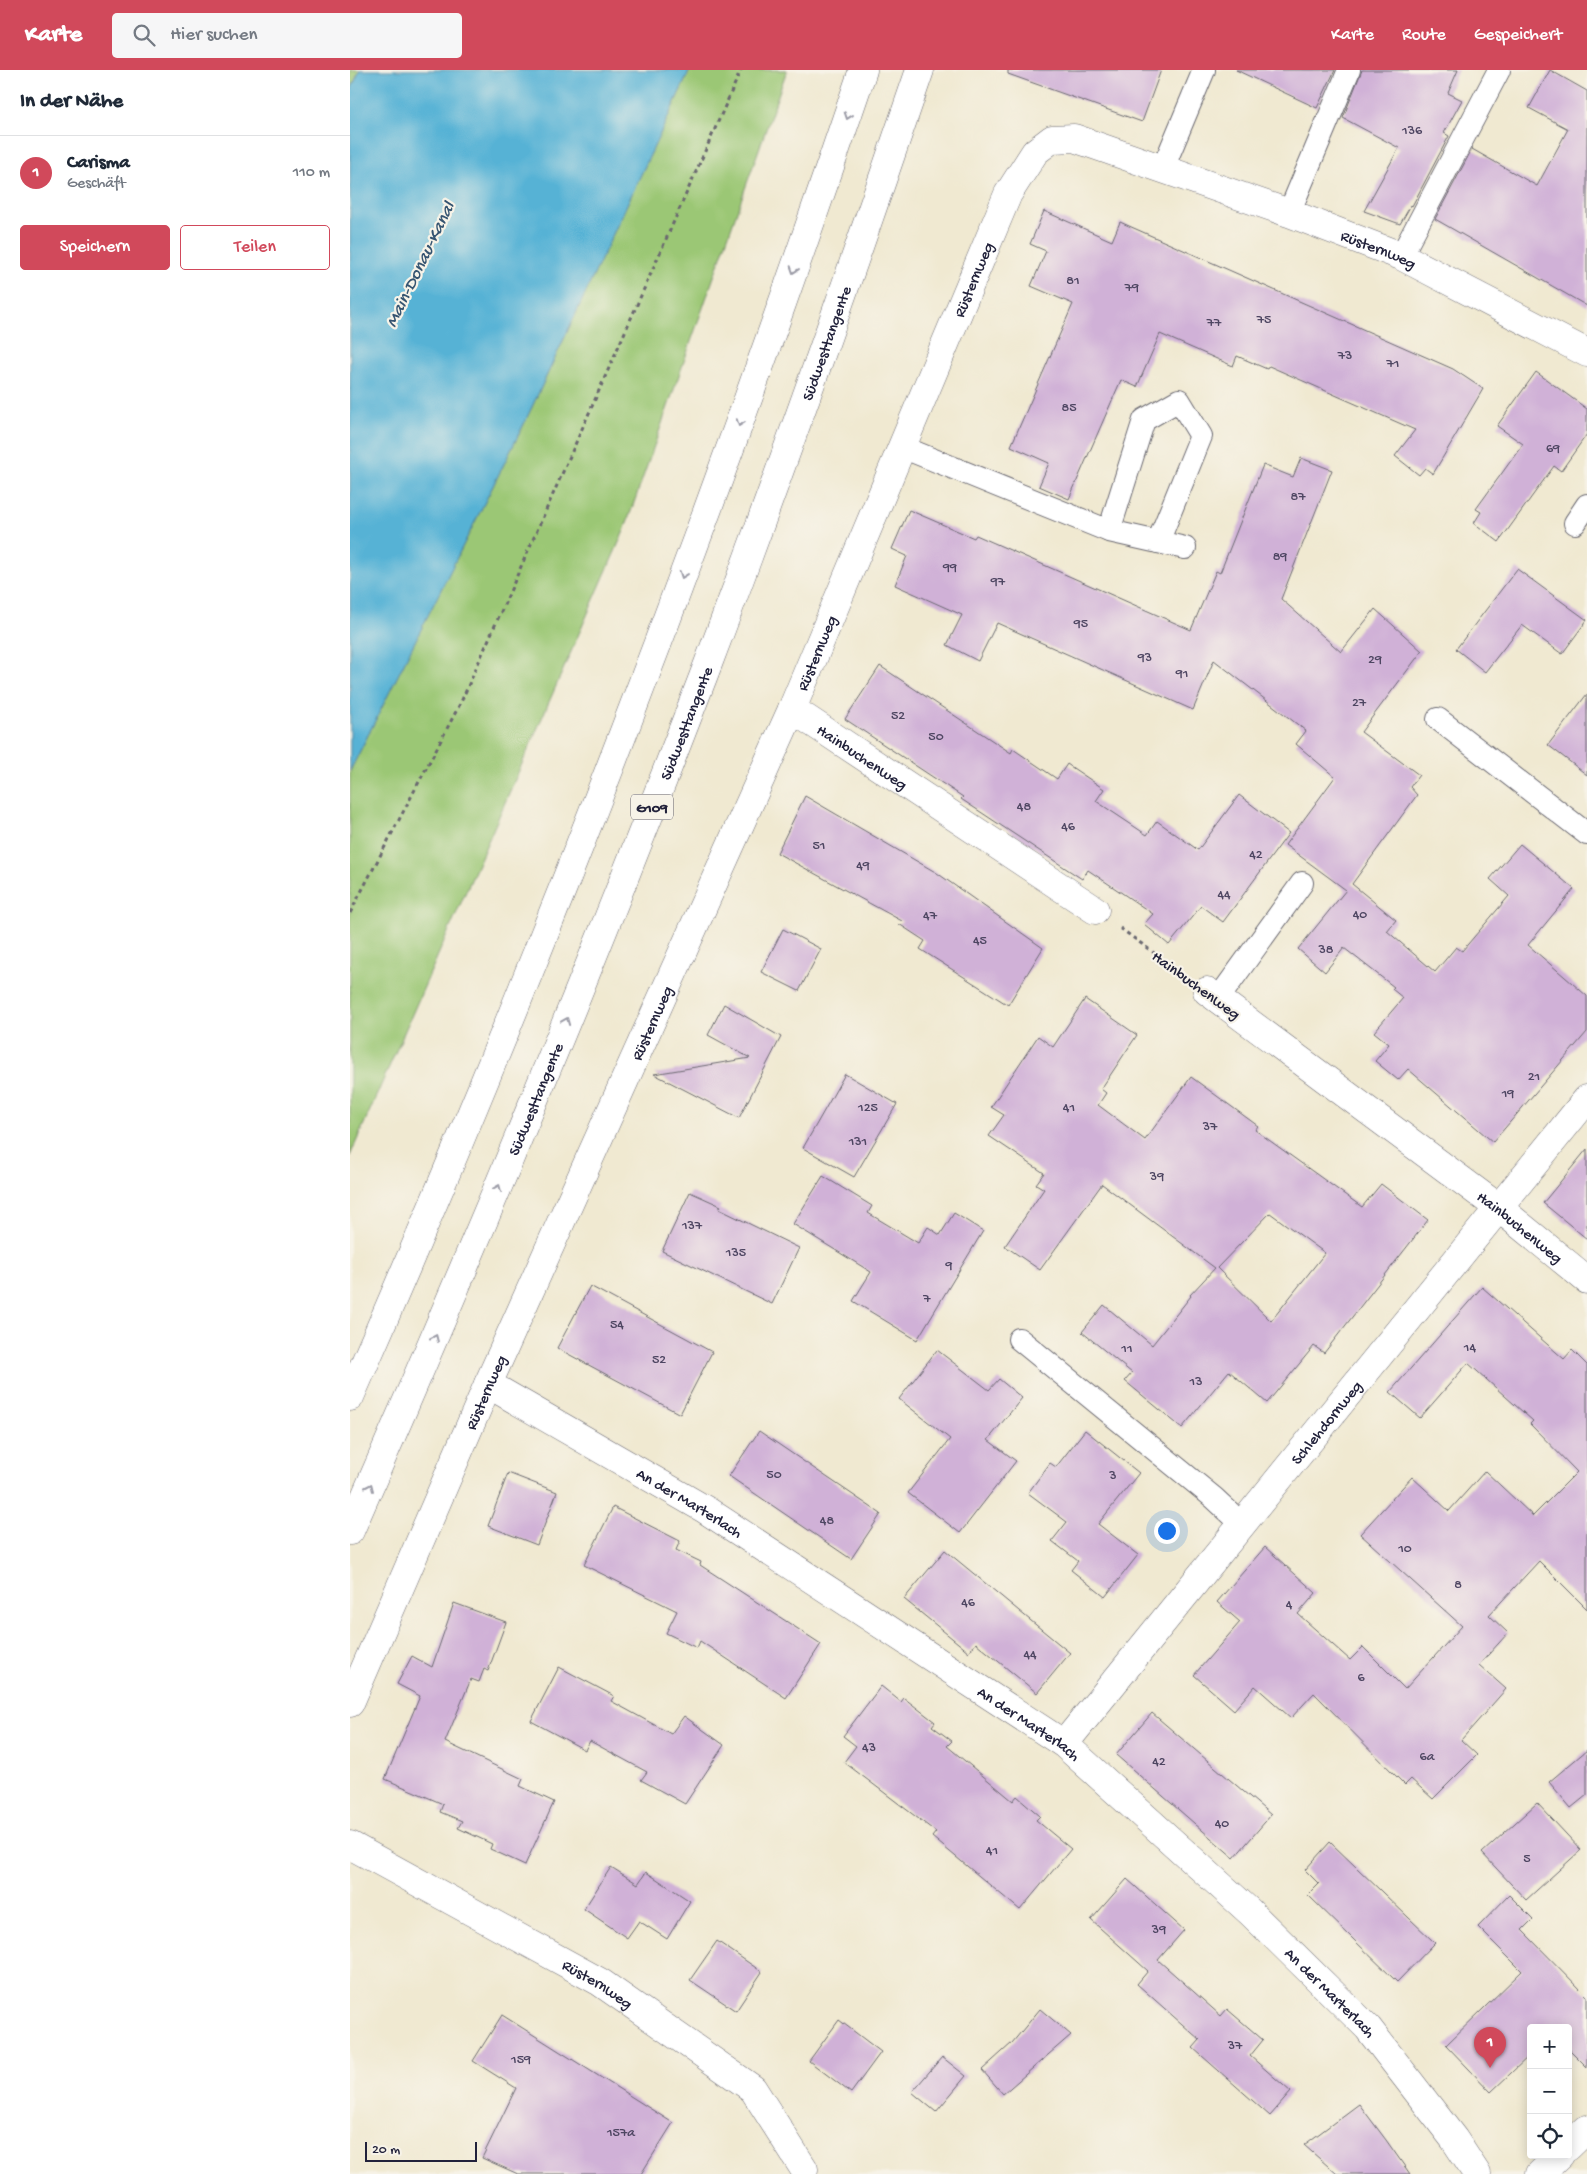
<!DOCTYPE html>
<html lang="de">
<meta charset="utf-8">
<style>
body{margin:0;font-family:"Gochi Hand",sans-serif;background:#f6f6f7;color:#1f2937}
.controls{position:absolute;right:15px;bottom:15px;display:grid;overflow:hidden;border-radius:5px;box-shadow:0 2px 12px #0003}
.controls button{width:45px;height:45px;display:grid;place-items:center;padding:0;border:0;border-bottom:1px solid #e0e1e3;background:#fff;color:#1f2937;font:25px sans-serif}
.scale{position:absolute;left:15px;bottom:12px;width:112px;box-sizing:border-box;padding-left:5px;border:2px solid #22223b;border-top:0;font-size:14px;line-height:18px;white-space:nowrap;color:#22223b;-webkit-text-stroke:4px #f7f3e8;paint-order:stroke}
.you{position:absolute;left:816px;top:1460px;width:18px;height:18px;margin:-12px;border:4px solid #fff;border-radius:50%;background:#1a73e8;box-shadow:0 0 0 8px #1a73e833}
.badge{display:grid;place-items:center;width:32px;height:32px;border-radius:50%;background:#d1495b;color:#fff;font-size:16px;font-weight:700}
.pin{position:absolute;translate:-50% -41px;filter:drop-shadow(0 1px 2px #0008)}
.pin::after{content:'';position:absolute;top:26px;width:18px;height:15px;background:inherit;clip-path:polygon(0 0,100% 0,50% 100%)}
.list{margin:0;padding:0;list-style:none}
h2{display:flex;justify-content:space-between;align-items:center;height:65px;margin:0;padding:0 20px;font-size:21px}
h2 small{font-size:16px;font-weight:400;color:#747a83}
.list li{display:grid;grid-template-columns:32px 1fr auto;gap:15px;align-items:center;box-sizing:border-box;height:75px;padding:0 20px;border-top:1px solid #e0e1e3}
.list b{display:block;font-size:19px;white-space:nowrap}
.list p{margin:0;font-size:16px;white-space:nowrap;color:#747a83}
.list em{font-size:16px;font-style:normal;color:#747a83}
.actions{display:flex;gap:10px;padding:15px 20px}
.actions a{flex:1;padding:11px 0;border:1px solid #d1495b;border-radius:5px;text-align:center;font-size:18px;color:#d1495b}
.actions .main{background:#d1495b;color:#fff}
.icon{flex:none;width:28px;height:28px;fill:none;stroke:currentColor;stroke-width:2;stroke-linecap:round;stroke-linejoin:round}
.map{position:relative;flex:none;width:1237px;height:2104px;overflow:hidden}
header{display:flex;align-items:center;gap:30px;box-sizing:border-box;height:70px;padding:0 25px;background:#d1495b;color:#fff}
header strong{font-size:24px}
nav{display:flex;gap:28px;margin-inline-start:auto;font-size:18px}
.search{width:350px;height:45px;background:#f6f6f7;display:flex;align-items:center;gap:12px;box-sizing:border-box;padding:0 18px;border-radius:5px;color:#747a83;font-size:19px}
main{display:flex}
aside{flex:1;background:#fff}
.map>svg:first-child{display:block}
</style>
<header>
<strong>Karte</strong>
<div class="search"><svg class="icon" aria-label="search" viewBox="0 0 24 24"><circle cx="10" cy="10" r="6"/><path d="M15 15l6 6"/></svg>Hier suchen</div>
<nav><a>Karte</a><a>Route</a><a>Gespeichert</a></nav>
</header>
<main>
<aside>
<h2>In der Nähe<small></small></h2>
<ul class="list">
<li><span class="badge">1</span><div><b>Carisma</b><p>Geschäft</p></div><em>110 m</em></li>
</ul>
<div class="actions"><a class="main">Speichern</a><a>Teilen</a></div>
</aside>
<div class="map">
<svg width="1237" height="2104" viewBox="0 0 1237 2104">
<rect width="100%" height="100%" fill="#f7f3e8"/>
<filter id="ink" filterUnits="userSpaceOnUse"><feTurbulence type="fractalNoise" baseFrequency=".02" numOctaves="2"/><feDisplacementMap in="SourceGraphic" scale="10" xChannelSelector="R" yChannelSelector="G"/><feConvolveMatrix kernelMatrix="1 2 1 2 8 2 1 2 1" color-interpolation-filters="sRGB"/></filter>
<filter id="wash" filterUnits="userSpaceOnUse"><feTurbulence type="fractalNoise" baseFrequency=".0096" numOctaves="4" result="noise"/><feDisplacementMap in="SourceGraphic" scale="20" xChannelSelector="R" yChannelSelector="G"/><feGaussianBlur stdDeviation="1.12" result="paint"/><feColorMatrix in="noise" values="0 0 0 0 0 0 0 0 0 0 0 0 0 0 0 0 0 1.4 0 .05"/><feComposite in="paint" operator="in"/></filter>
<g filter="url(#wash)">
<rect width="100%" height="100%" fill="#f0e9d1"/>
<g fill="#9bc774" stroke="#5e7458">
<polygon points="0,0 10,0 0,22"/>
<polygon points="340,0 437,0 274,461 0,1086 0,701 174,354"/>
</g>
<polygon fill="#57b2d5" stroke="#3c6a88" points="10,0 340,0 174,354 0,701 0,22"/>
<g id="blocks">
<g fill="#d0b1d7" fill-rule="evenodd">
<polygon points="658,0 811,0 792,52 658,4"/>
<polygon points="886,0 985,0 967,38"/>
<polygon points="1012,0 1108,0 1098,23 1112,30 1094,63 1099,66 1062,136 1061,135 1050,154 1014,141 1049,78 993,48"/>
<polygon points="1200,0 1237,21 1237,236 1085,149 1122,79 1187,116 1218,59 1179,38"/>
<polygon points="694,141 762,171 770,152 1103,299 1133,319 1083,404 1075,398 1069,405 1045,386 1065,360 919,296 917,299 887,286 883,296 810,264 787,317 771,310 719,429 689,416 699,393 661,376 723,234 681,216 696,181 680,174"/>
<polygon points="1186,302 1237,339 1237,364 1211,401 1204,396 1149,472 1124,453 1131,442 1126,439 1173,374 1147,356"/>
<polygon points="951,388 982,400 931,529 991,582 1025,539 1072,581 1011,662 1069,705 1060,717 1067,725 1002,814 1046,850 1037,861 1085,902 1106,877 1112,881 1159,826 1140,809 1170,774 1224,819 1178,875 1237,926 1237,962 1143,1072 1058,999 1048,1010 1025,991 1039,974 1024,962 1053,928 1042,919 1044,917 994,878 975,902 948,879 996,820 935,775 985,707 946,674 956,661 864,590 843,640 647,553 628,591 597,575 612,545 545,515 557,486 542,479 559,440 624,468 626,465 841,560 866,501 870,503 913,395 943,407"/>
<polygon points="1167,499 1237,550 1212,584 1172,555 1135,602 1106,579"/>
<polygon points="530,596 661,683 663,679 707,709 717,694 754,719 746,731 797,765 807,751 848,780 889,725 939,763 873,852 851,836 819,875 794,854 803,844 738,800 732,809 611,729 613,727 495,649"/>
<polygon points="1237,624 1237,705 1198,675"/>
<polygon points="455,726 587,803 693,878 658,935 570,879 575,871 549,854 552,851 427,783"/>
<polygon points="433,859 471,879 449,921 411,902"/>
<path d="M735 929 787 965 751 1019 756 1023 748 1035 795 1070 841 1007 908 1056 905 1060 1012 1137 1031 1114 1078 1150 974 1283 964 1276 917 1333 879 1301 832 1358 775 1311 782 1303 732 1262 754 1235 802 1275 841 1226 840 1225 865 1198 752 1114 690 1200 655 1176 694 1119 686 1114 694 1103 639 1066 654 1045 641 1037 688 966 703 977ZM920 1143 975 1183 921 1251 867 1198Z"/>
<polygon points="374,934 431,967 389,1048 304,1004 400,988 358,965"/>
<polygon points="495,1004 547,1034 504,1107 453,1078"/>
<polygon points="1237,1079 1237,1169 1193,1133"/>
<polygon points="473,1106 522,1136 518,1143 568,1173 578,1157 590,1165 604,1143 633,1161 567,1270 503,1231 521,1202 443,1154"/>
<polygon points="340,1122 371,1136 369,1139 449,1178 422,1234 312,1181"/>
<polygon points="240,1216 362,1282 330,1344 207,1278"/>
<polygon points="1132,1217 1214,1289 1222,1280 1237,1295 1237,1539 1189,1491 1139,1545 1158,1563 1129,1595 1156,1619 1111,1670 1127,1685 1083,1729 1061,1709 1055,1715 964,1623 941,1648 905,1616 884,1640 844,1605 890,1552 867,1532 915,1477 966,1523 948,1544 1000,1590 1013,1577 1055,1619 1112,1556 1010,1464 1062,1407 1099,1441 1135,1401 1183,1446 1227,1402 1180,1354 1183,1351 1118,1293 1070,1348 1040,1322"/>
<polygon points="587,1280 639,1320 649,1309 672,1328 638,1370 666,1391 610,1463 558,1423 600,1369 549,1329"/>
<polygon points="735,1360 789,1403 748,1454 788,1485 755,1527 721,1500 728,1491 702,1471 717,1452 678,1423 700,1393 706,1397"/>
<polygon points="409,1361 531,1444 501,1489 379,1406"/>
<polygon points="158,1403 207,1422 187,1475 138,1456"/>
<polygon points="263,1437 330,1471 326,1480 351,1492 350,1495 471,1574 436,1628 350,1571 347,1578 316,1563 327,1541 234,1495"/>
<polygon points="595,1480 720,1583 687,1623 626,1573 619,1582 554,1529"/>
<polygon points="104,1533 156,1552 138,1601 134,1599 129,1612 121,1609 95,1672 173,1709 170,1716 204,1732 175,1795 140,1779 142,1774 108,1758 112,1751 90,1742 93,1734 35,1709 70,1626 47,1614 62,1586 82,1597"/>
<polygon points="209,1597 264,1626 261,1631 321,1664 334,1646 374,1675 335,1734 291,1710 297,1702 240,1671 235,1680 181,1651"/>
<polygon points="531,1616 551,1632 554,1628 585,1652 582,1656 602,1671 597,1676 663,1731 667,1726 690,1746 686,1750 721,1779 670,1840 582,1767 586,1762 494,1692 506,1676 493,1666"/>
<polygon points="802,1643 921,1745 884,1788 766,1685"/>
<polygon points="1237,1680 1237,1725 1221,1738 1199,1712"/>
<polygon points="1187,1733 1231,1780 1176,1830 1132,1783"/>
<polygon points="980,1772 1085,1873 1047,1912 958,1825 969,1814 955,1800"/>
<polygon points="261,1797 288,1814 296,1802 340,1831 317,1869 289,1851 277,1868 234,1839"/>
<polygon points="777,1809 834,1860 808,1890 871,1946 877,1939 913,1970 900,1986 941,2022 920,2046 843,1978 850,1970 787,1914 798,1901 741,1850"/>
<polygon points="1159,1825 1183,1849 1172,1860 1237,1926 1237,1997 1218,1978 1218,1958 1181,1958 1181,1984 1141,2022 1096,1975 1172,1901 1128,1857"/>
<polygon points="367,1871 412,1902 386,1941 340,1910"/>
<polygon points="690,1939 721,1965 653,2024 632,2000 662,1973"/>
<polygon points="152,1945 323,2053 291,2104 168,2104 132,2088 166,2018 123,1991"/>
<polygon points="489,1950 531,1982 501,2023 459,1991"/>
<polygon points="592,1987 616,2006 586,2042 562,2022"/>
<polygon points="1009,2034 1036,2070 1060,2104 987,2104 954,2075"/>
</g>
</g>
</g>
<g filter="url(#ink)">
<use href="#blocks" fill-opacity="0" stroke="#6a6870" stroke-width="1"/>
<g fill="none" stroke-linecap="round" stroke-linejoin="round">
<defs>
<g id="service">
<polyline points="813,98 854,0"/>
<polyline points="939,143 999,0"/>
<polyline points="1051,186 1149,0"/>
<polyline points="552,377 759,461 835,478"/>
<polyline points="1225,453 1237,435"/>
<polyline points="759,461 794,350 829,330 851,366 808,472"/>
<polyline points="1088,649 1237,764"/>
<polyline points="868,929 952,813"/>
<polyline points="669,1269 864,1428 893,1455"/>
</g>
<g id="minor">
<path id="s1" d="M442 639 745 840"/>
<path id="s2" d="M857 921 1149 1138 1237 1210"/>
<path id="s3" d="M138 1314 356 1440 714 1674 900 1842 1018 1958 1104 2069 1127 2104"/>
<path id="s4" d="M0 1633 138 1314 442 639 658 124 685 82 702 69 724 68 939 143 1051 186 1237 283"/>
<path id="s5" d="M714 1674 1237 1029"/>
<path id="s6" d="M0 1775 250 1912 403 2019 454 2099"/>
<polyline points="1218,2077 1237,2059"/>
<polyline points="1190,2104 1210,2085"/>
</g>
<g id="trunk">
<path d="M0 1327C191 893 361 449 513 0"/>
<path id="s7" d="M0 1461C126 1175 246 886 358 594 433 397 502 199 570 0"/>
</g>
</defs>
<use href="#service" stroke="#6a6870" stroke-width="24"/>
<use href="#minor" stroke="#6a6870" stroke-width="29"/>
<use href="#trunk" stroke="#6a6870" stroke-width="29"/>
<g stroke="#6a6870" stroke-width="3" stroke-dasharray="4 4" stroke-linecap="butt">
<polyline points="0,843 111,632 391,0"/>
<polyline points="770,858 830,902"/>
</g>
<use href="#service" stroke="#fff" stroke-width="22"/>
<use href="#minor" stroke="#fff" stroke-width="28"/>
<use href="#trunk" stroke="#fff" stroke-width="28"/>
</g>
<defs><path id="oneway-chevron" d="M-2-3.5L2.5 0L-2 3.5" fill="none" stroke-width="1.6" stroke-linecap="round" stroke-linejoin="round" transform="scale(1.25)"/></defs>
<g stroke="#9c9ca7">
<use href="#oneway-chevron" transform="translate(498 46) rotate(109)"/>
<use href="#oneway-chevron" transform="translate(444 200) rotate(109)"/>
<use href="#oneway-chevron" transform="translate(390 353) rotate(110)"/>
<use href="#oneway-chevron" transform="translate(333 505) rotate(110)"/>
<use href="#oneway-chevron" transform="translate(216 951) rotate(-68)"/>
<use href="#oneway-chevron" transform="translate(148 1118) rotate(-68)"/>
<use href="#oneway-chevron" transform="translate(85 1268) rotate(-66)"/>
<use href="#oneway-chevron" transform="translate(20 1417) rotate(-66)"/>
</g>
</g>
<g text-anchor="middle" stroke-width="4.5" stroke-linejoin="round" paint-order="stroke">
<g font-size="14" fill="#4e4662">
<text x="1062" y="64">136</text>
<text x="723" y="214">81</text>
<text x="782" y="221">79</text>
<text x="914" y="253">75</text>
<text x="864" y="256">77</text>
<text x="995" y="289">73</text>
<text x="1043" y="297">71</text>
<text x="719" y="341">85</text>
<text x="1203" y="382">69</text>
<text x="948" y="430">87</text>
<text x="930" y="490">89</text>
<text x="600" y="501">99</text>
<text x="648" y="515">97</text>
<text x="731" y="557">95</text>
<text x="795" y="591">93</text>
<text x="1025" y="593">29</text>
<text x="832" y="607">91</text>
<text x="1009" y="636">27</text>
<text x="548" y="649">52</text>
<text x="586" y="670">50</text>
<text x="674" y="740">48</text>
<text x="718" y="760">46</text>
<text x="469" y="779">51</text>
<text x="906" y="788">42</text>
<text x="513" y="799">49</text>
<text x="874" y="828">44</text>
<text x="1010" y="848">40</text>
<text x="580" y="849">47</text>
<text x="630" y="874">45</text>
<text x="976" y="883">38</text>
<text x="1184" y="1010">21</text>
<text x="1158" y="1027">19</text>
<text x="518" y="1041">125</text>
<text x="719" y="1041">41</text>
<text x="860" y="1060">37</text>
<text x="508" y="1075">131</text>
<text x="807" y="1110">39</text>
<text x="342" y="1159">137</text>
<text x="386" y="1186">135</text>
<text x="599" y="1199">9</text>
<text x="577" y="1232">7</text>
<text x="267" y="1258">54</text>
<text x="1120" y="1281">14</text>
<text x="777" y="1282">11</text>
<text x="309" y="1293">52</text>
<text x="846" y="1315">13</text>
<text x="424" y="1408">50</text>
<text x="763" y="1409">3</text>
<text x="477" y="1454">48</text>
<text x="1055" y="1482">10</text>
<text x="1108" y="1518">8</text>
<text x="618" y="1536">46</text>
<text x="939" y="1538">4</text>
<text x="680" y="1588">44</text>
<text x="1011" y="1611">6</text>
<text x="519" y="1681">43</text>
<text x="1077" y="1690">6a</text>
<text x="809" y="1695">42</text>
<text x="872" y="1757">40</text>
<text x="642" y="1784">41</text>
<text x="1177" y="1792">5</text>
<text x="809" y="1863">39</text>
<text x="885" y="1979">37</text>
<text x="171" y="1993">159</text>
<text x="271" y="2066">157a</text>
</g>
<rect fill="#f7f3e8" stroke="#62616f" stroke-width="1" x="281" y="724.5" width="42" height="25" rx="4"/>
<g font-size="15" font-weight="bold" fill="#22223b">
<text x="302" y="742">G109</text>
</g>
<g font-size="16" fill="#22223b" stroke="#f7f3e8">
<text dy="6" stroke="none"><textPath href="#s4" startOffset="2064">Rüsternweg</textPath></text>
<text dy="6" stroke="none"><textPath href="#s4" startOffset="1554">Rüsternweg</textPath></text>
<text dy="6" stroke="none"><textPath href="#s7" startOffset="1280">Südwesttangente</textPath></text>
<text dy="6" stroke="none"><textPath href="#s4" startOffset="1149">Rüsternweg</textPath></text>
<text dy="6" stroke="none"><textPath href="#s7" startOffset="875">Südwesttangente</textPath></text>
<text dy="6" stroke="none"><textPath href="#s1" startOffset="85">Hainbuchenweg</textPath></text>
<text transform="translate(847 914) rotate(36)" y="6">Hainbuchenweg</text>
<text dy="6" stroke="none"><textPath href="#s4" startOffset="744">Rüsternweg</textPath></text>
<text dy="6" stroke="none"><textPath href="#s7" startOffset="470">Südwesttangente</textPath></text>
<text dy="6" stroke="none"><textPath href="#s2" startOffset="392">Hainbuchenweg</textPath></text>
<text dy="6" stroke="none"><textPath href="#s4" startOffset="339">Rüsternweg</textPath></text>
<text dy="6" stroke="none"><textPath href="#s5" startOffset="415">Schlehdornweg</textPath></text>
<text dy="6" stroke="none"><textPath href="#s3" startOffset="234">An der Marterlach</textPath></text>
<text dy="6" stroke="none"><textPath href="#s3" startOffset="639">An der Marterlach</textPath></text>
<text dy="6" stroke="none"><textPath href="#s6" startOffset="284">Rüsternweg</textPath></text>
<text dy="6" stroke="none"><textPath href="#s3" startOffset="1044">An der Marterlach</textPath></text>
</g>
<g font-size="18" font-style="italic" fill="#355471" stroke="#f7f3e8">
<text transform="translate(69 194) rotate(-64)" y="6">Main-Donau-Kanal</text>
</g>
</g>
</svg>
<div class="controls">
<button>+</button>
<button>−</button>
<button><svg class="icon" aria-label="locate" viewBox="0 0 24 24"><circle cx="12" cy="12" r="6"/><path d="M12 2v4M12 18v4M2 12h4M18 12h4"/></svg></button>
</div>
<div class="scale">20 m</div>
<div class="you"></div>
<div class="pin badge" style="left:1140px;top:1998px">1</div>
</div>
</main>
